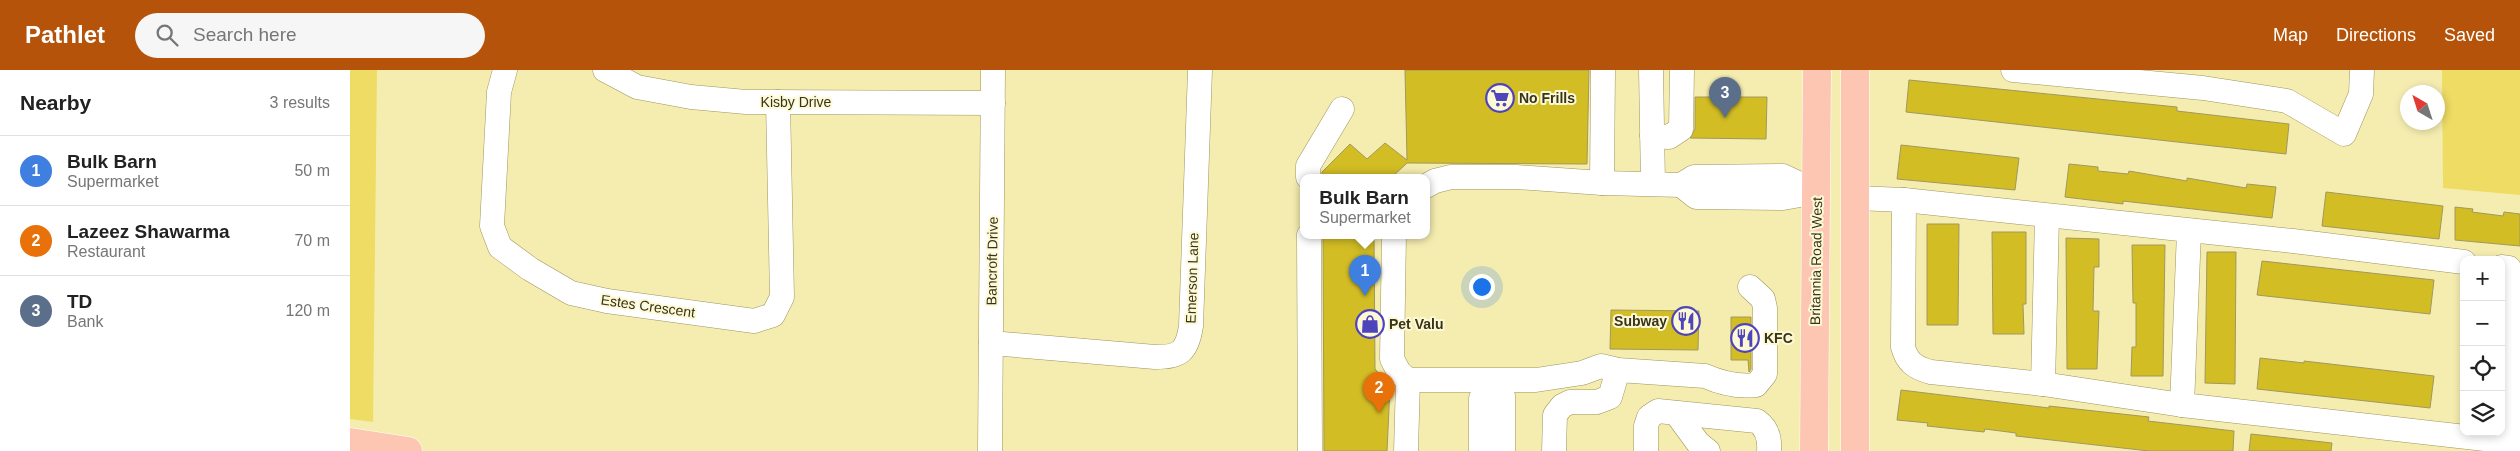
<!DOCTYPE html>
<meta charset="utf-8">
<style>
body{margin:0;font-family:Arial,sans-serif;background:#f6f6f6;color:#222}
.controls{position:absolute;right:15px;bottom:15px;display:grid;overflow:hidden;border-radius:10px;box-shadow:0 2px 8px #0003}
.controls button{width:45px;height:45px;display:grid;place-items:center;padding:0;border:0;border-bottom:1px solid #e0e0e0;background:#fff;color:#222;font:25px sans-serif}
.compass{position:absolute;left:2050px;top:15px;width:45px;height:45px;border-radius:50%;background:#fff;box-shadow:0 2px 8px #0003;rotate:321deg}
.you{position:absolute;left:1131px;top:216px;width:18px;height:18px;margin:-12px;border:4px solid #fff;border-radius:50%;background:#1a73e8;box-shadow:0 0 0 8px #1a73e833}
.badge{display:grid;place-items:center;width:32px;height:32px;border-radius:50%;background:#b45309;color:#fff;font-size:16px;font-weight:700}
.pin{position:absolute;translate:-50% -41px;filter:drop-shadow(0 1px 2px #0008)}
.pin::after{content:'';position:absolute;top:26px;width:18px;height:15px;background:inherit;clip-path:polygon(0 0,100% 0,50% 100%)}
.popup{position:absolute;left:950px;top:104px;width:130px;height:65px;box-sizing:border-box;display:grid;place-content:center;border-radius:10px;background:#fff;filter:drop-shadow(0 1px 4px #0005);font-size:16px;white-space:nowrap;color:#767676}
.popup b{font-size:19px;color:#222}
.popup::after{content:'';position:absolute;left:50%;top:100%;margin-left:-10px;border:10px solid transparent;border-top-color:#fff}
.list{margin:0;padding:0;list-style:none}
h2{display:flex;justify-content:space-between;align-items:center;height:65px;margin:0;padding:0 20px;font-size:21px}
h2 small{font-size:16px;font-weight:400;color:#767676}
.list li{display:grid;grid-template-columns:32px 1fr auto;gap:15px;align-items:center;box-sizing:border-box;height:70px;padding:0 20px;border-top:1px solid #e0e0e0}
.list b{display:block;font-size:19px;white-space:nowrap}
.list p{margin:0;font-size:16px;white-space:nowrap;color:#767676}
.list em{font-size:16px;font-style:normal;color:#767676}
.icon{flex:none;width:28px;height:28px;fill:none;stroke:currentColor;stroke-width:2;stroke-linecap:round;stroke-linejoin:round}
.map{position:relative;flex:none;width:2170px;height:381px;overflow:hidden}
header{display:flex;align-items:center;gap:30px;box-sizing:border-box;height:70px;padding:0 25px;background:#b45309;color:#fff}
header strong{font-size:24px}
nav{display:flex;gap:28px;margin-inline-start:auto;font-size:18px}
.search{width:350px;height:45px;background:#f6f6f6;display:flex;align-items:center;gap:12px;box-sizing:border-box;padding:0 18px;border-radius:28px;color:#767676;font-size:19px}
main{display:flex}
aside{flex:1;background:#fff}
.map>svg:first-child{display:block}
</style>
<header>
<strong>Pathlet</strong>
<div class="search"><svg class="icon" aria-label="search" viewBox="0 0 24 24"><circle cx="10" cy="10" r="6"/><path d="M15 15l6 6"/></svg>Search here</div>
<nav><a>Map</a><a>Directions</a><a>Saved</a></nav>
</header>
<main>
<aside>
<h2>Nearby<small>3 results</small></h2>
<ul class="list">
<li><span class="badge" style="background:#3f7fe0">1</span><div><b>Bulk Barn</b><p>Supermarket</p></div><em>50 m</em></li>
<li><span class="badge" style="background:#e8710a">2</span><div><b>Lazeez Shawarma</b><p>Restaurant</p></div><em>70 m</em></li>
<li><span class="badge" style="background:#5c6f8a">3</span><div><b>TD</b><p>Bank</p></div><em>120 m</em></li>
</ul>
</aside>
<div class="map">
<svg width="2170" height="381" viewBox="0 0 2170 381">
<rect width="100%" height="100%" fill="#f5edb0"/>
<g fill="#eedc64">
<polygon points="0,0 27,0 23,352 0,349"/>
<polygon points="2092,0 2170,0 2170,125 2093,118"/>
</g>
<g fill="#d2bd25" stroke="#a1985e">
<polygon points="1055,0 1239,0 1237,94 1057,93 1042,107 972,107 972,102 1000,74 1017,89 1035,73 1057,90"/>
<polygon points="1559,10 1827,37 1827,41 1939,54 1936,84 1556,42"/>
<polygon points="1345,27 1417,27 1416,69 1340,68 1345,59"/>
<polygon points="1551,75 1669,88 1665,120 1547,109"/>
<polygon points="1719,94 1748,97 1748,101 1778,104 1779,101 1837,111 1837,108 1896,118 1897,114 1926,117 1922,148 1773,131 1773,134 1715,127"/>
<polygon points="1976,122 2093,136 2089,169 1972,156"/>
<polygon points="2105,137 2123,139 2122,142 2153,146 2154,142 2170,144 2170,176 2105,170"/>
<polygon points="1577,154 1609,154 1608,255 1577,255"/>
<polygon points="1642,162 1676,162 1676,234 1673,234 1674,264 1643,264"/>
<polygon points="973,165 1024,165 1025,299 1040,317 1037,381 974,381"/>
<polygon points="1716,168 1749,169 1749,197 1744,197 1743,241 1749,241 1747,299 1717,299"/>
<polygon points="1782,175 1815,175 1813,306 1781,306 1782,277 1786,277 1786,233 1783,233"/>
<polygon points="1857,182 1886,182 1885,314 1855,313"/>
<polygon points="1912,191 2084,210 2080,244 1907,225"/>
<polygon points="1261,240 1349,241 1348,280 1260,279"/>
<polygon points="1381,247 1401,247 1401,299 1399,302 1398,290 1381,290"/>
<polygon points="1910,288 1954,293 1954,291 2084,306 2080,338 1907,319"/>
<polygon points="1551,320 1699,338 1699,336 1799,347 1798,351 1884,361 1883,381 1799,381 1666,366 1666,363 1635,359 1634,362 1577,356 1578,353 1547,350"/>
<polygon points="1901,364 1982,373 1981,381 1899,381"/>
</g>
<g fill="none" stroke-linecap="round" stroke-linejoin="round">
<defs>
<g id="minor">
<polyline points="155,0 149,22 142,156 150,177 180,199 221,223 257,231 404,251 423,245 432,227 428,32"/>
<polyline points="255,0 287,17 341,27 396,32 643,33"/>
<polyline points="1301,0 1303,113"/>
<polyline points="1663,0 1853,18 1937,31 1994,64 2011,24 2012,0"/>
<polyline points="1302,66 1319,67 1331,59 1332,0"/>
<polyline points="958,107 958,96 992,39"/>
<polyline points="1252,113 1253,0"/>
<polyline points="1331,115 1346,127 1433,128 1467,122"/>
<polyline points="1076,116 1085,111 1101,107 1166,107 1252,113 1331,115 1344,107 1433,106 1467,122"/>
<polyline points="1506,128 1554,130 1943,171 2114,192"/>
<path d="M1554 130 1553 277C1557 292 1565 298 1581 302L1693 314 1832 335 2170 373"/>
<polyline points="959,165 960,381"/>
<path d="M1044 165 1042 289 1049 302 1058 310H1186L1232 303 1251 296 1268 300 1355 306C1371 313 1389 317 1406 315L1415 304V238L1413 229 1400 217"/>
<polyline points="2151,197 2159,198 2161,371"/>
<path d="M641 273 805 287C830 287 837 282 841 256L850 0"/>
<polyline points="1693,314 1697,147"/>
<polyline points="1832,335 1839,162"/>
<polyline points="1326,343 1348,373 1358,381"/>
<polyline points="640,381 643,0"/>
<polyline points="1056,381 1058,310"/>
<polyline points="1131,381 1131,328 1144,311 1153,326 1153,381"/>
<polyline points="1204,381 1205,345 1212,336 1220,332 1247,332 1260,327 1268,300"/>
<path d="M1296 381V356L1299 347 1308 341 1407 351C1417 358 1420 369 1419 381"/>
</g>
<g id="major">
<polyline points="1505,0 1505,381"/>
<polyline points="0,372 58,381"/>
<polyline points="1464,381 1467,0"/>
</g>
</defs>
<use href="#minor" stroke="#9e955c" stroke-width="25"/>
<use href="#major" stroke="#fff" stroke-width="29"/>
<use href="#minor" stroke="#fff" stroke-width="24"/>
<use href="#major" stroke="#fdc6b2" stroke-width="28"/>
</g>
<defs>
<symbol id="supermarket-ring" viewBox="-11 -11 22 22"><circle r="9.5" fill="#fef9d5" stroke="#4e44bb" stroke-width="1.5"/><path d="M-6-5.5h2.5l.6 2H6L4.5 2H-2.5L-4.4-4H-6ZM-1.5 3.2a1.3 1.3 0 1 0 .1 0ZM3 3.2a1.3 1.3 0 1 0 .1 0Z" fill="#4e44bb"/></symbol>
<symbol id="restaurant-ring" viewBox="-11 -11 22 22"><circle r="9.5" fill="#fef9d5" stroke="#4e44bb" stroke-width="1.5"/><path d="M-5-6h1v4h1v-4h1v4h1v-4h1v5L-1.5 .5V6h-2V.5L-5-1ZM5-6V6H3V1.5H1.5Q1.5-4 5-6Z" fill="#4e44bb"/></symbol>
<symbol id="shop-ring" viewBox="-11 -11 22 22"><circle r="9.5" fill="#fef9d5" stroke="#4e44bb" stroke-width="1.5"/><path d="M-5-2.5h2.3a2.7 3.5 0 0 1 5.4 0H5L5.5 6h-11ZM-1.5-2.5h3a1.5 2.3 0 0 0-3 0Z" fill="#4e44bb"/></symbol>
</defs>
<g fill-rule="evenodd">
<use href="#supermarket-ring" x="1134" y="12" width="32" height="32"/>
<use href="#restaurant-ring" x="1320" y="235" width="32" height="32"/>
<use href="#shop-ring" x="1004" y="238" width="32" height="32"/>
<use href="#restaurant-ring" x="1379" y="252" width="32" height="32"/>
</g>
<g text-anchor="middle" stroke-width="4" stroke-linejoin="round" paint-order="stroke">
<g font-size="14" font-weight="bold" fill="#38341c" stroke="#fef9d5" text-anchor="start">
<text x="1169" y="33">No Frills</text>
<text x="1317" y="256" text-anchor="end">Subway</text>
<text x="1039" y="259">Pet Valu</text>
<text x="1414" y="273">KFC</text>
</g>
<g font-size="14" fill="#38341c" stroke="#fef9d5">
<text x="446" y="37">Kisby Drive</text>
<text transform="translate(642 191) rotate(-89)" y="5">Bancroft Drive</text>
<text transform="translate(1466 191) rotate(-89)" y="5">Britannia Road West</text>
<text transform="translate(842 208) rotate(-88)" y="5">Emerson Lane</text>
<text transform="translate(298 236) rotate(8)" y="5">Estes Crescent</text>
</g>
</g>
</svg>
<div class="controls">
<button>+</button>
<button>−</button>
<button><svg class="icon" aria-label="locate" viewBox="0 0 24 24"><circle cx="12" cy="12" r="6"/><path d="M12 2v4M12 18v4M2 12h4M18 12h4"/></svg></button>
<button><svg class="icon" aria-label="layers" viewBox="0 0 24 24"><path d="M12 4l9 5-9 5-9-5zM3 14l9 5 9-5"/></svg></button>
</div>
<svg class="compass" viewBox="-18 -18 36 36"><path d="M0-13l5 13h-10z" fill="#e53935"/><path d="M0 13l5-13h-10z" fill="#767676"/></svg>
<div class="you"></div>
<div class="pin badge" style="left:1015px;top:226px;background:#3f7fe0">1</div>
<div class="popup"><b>Bulk Barn</b>Supermarket</div>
<div class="pin badge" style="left:1029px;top:343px;background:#e8710a">2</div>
<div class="pin badge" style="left:1375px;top:48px;background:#5c6f8a">3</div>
</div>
</main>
